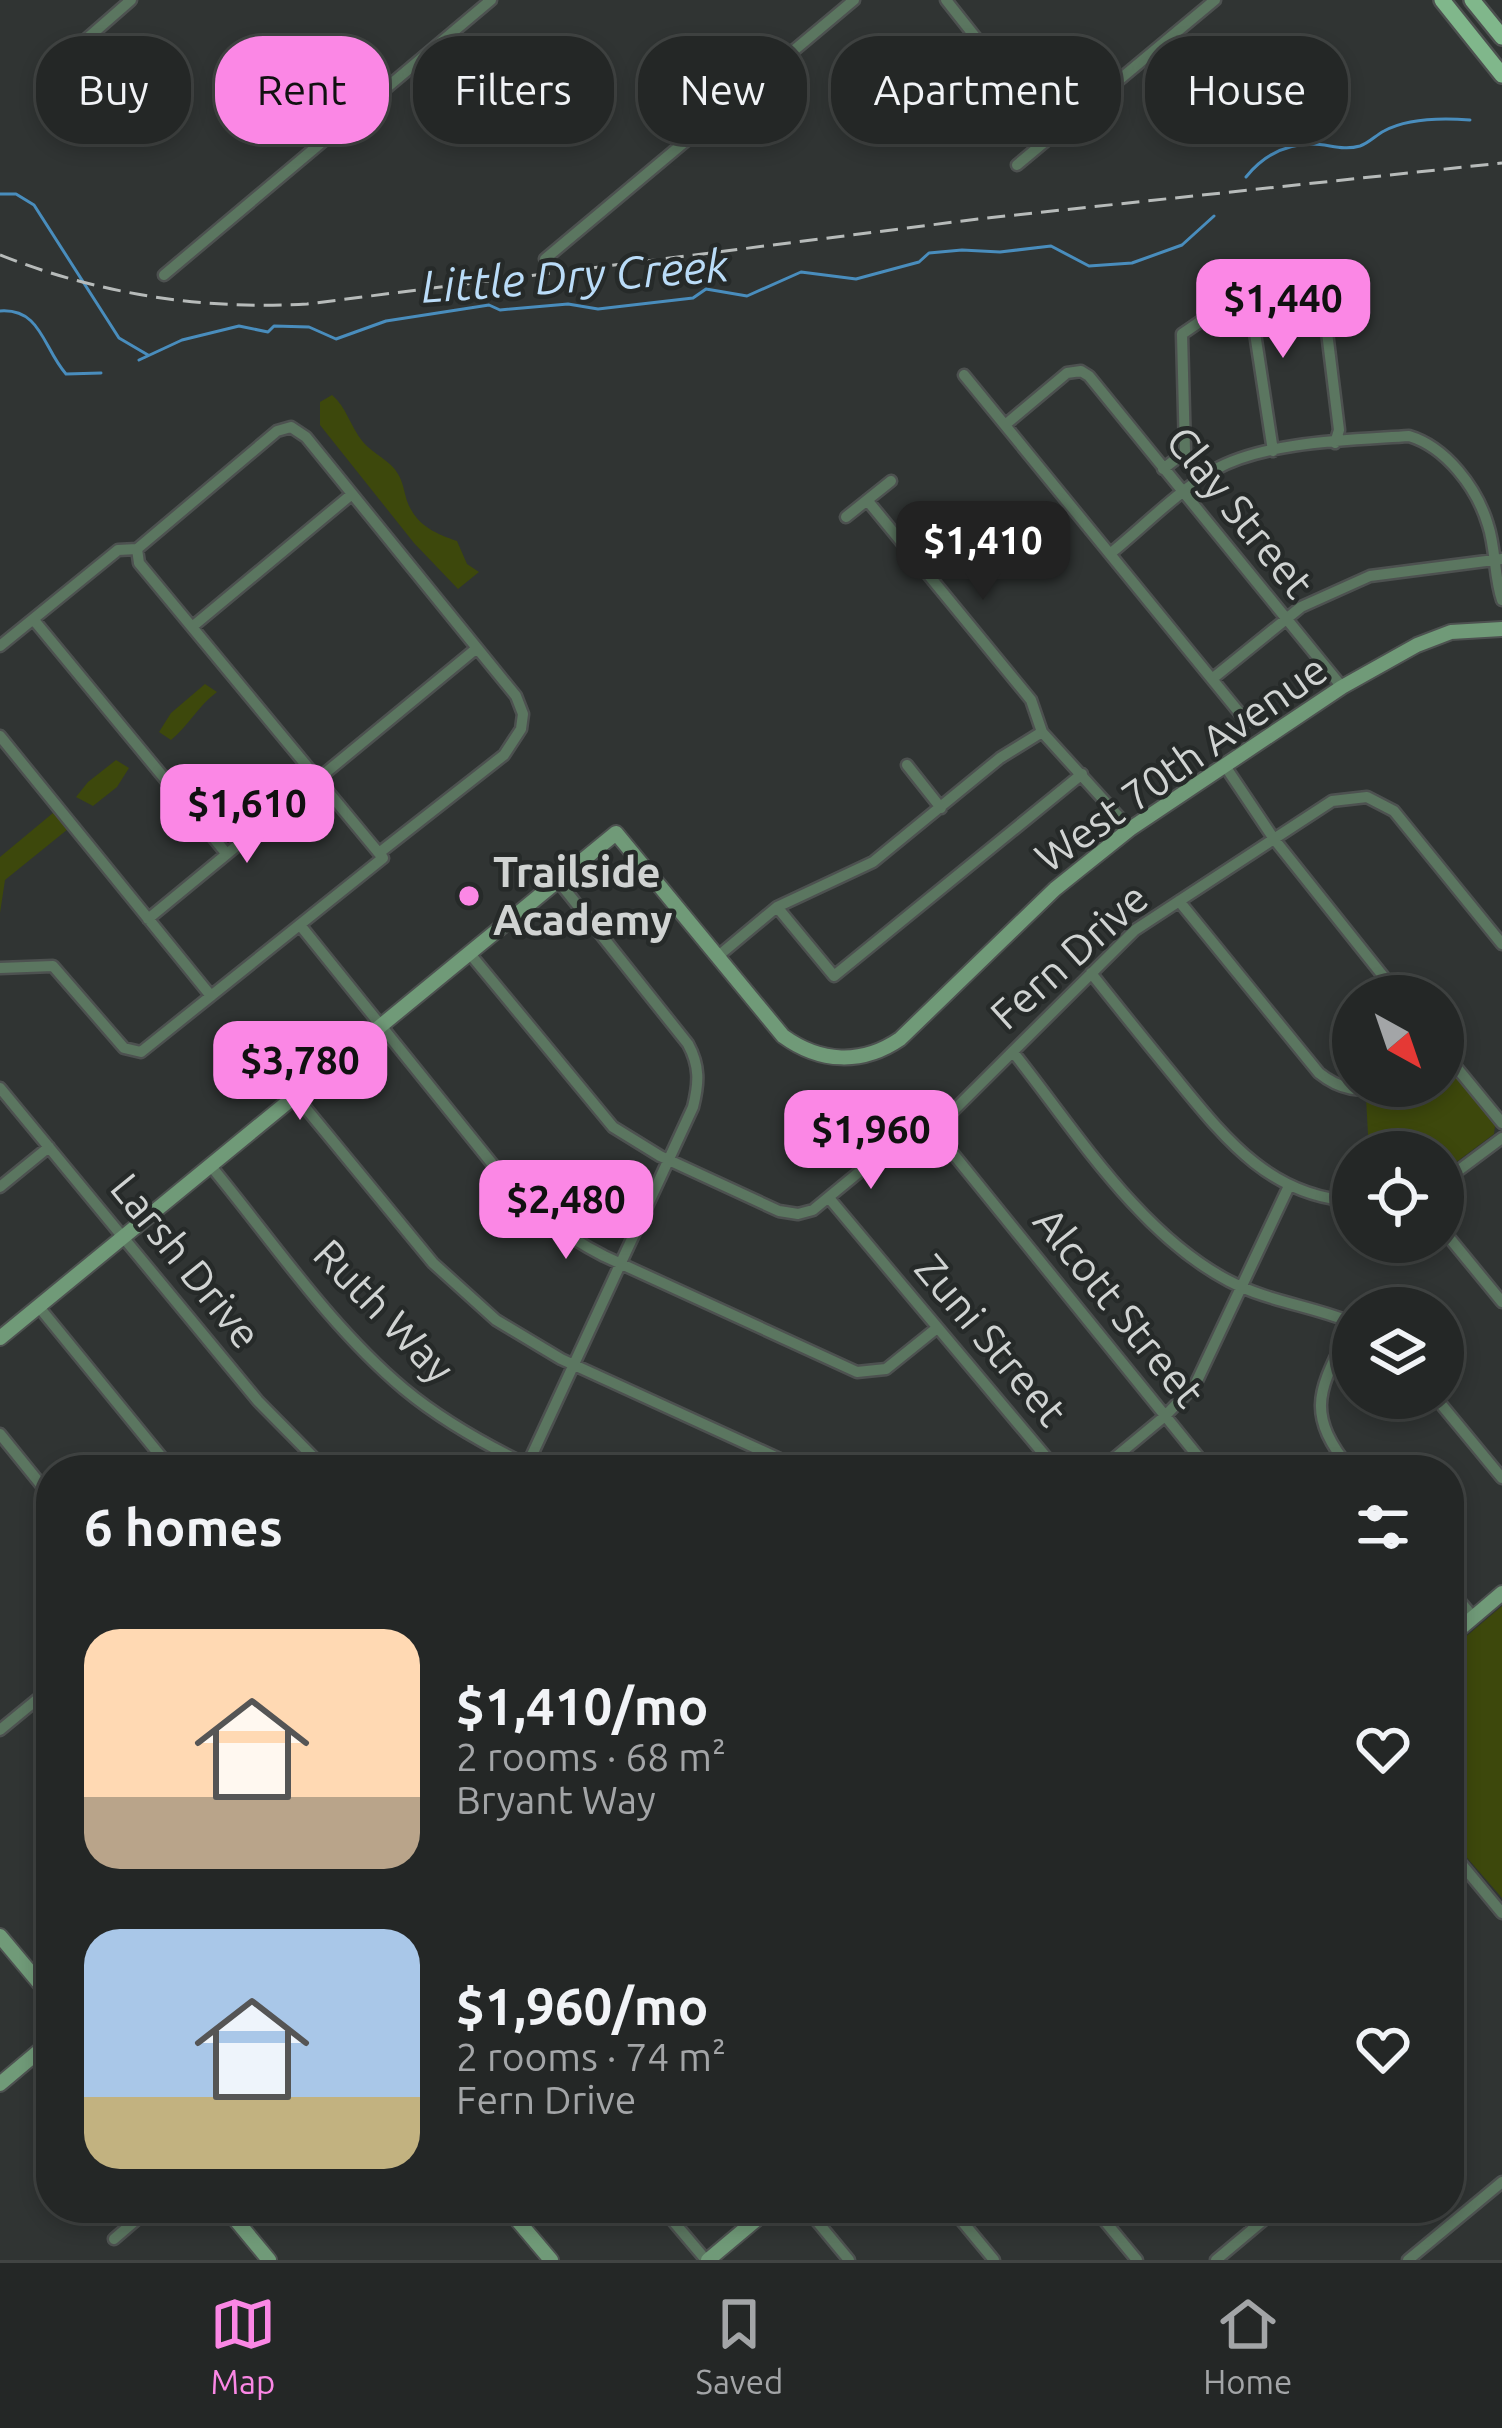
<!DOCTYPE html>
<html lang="en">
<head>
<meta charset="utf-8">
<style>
  :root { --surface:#242726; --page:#303332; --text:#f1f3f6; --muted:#a3a5a7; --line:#414443; --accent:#fb87e5 }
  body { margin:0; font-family:Ubuntu,sans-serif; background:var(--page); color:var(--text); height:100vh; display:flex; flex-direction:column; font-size:45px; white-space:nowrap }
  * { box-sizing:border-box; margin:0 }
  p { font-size:39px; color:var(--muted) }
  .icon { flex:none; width:66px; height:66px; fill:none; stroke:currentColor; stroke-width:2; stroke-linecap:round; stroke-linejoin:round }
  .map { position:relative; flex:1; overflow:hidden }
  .panel { position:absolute; left:36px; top:1455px; width:1428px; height:768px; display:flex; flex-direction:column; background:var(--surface); border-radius:48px; box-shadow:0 6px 18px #0003,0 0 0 3px var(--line) }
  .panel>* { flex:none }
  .hud { position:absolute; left:36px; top:36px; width:1431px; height:108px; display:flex; gap:24px }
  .needle { width:78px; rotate:140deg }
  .tools { position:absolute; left:1332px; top:975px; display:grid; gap:24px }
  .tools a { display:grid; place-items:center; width:132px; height:132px; border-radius:50%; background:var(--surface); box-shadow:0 6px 18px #0003,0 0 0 3px var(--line); font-size:60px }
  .price { position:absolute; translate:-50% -102px; padding:0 27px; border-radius:24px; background:var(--accent); color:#111; font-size:39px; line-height:78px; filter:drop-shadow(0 3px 6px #0008) }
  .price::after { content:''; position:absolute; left:50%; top:72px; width:36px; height:27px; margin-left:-18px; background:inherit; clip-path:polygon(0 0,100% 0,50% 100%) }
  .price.on { background:#222; color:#fff }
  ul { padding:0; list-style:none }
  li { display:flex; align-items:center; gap:36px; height:300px; padding:0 48px }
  li span { display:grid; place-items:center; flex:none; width:336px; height:240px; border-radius:36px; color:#555 }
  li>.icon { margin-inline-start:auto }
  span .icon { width:144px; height:144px; fill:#fffc; stroke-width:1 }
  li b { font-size:51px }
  h2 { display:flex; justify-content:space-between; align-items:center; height:144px; padding:0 48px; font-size:51px }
  .pill { padding:0 42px; border-radius:48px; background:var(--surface); box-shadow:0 6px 18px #0003,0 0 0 3px var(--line); font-size:42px; line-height:108px }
  .pill.on { background:var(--accent); color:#111 }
  .menu { display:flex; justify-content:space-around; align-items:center; height:168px; border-top:3px solid var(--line); background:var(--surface); font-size:33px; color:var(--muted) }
  .menu a { display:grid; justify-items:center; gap:6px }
  .menu .on { color:var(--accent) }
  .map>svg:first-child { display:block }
  .green { fill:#3d480c }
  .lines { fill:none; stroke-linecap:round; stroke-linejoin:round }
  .stream { stroke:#498dbd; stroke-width:3 }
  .street-casing { stroke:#4d5150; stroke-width:15 }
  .secondary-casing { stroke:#4d5150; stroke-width:18 }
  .primary-casing { stroke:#4d5150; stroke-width:20 }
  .street { stroke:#5b7660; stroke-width:10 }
  .secondary { stroke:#709a78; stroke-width:14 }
  .primary { stroke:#80b78b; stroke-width:15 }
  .rail { stroke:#b7bbba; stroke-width:3; stroke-dasharray:18 9; stroke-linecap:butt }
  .poi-dot { fill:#fb87e5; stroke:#262a29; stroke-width:4.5 }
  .labels { text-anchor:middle; stroke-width:9; stroke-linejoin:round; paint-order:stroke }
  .street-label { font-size:42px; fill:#d0d3d2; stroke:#262a29 }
  .poi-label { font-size:42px; font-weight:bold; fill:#d0d3d2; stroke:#262a29; text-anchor:start }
  .water-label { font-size:45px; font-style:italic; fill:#badcf8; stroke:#262a29 }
</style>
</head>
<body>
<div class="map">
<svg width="1502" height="2260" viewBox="0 0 1502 2260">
  <rect width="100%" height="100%" fill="#303433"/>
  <path class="green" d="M 332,395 C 347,408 350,426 363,442 C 373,454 390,460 398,474 C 403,482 404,491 407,501 C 416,525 434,533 457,541 L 467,564 L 479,572 L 458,589 L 414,543 L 320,425 L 320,402 Z
    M 205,684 L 217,692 C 198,706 189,725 171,740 L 159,732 L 171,713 Z
    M 116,760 L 129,768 L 117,787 L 93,806 L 76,797 L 88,782 Z
    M 59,808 L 73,825 L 5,880 L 0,913 L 0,857 Z
    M 1444,1062 L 1495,1126 L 1494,1134 L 1443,1172 L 1443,1152 L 1369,1152 L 1366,1098 L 1387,1096 L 1405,1086 L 1443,1086 Z
    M 1502,1606 L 1502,1898 L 1449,1837 L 1449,1651 Z"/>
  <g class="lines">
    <path class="stream" d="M 1246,177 C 1263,156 1284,144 1312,144 C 1329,144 1342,151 1360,146 C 1369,143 1376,135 1384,131 C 1408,118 1444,118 1470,120
      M 0,194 L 16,194 L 34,205 L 119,338 L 148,355
      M 0,311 C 41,308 43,348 66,374 L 101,373
      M 139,360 L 182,340 L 239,326 L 268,332 L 274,326 L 309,327 L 336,339 L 386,321 L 489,305 L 500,310 L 568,304 L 598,309 L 693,298 L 706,289 L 747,296 L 801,272 L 856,279 L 919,262 L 929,253 L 962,250 L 1000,252 L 1051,246 L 1089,266 L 1132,263 L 1182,245 L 1214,216"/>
    <defs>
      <path id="street" d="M 946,0 L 1053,135
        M 75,49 L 131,0
        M 1017,165 L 1215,0
        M 545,259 L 854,0
        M 164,275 L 491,0
        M 1241,293 L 1251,307 L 1273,451
        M 964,375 L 1247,722
        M 1005,425 L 1067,373 L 1081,371 L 1089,376 L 1342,687
        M 1163,469 L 1185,452 L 1182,334 L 1255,284 L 1320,275 L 1339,430 L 1335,443
        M 867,500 L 1031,700 L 1042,732
        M 846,517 L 891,481
        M 137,549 L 277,431 L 291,427 L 306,437 L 477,648 L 148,919
        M 1111,553 C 1144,526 1177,492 1214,470 C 1265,441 1352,440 1409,436 C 1446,447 1477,488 1488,525 C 1496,549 1494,577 1502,600
        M 33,619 L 226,853
        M 192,627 L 352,494
        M 0,646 L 118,550 L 137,549 L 139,563 L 383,858 L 141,1052 L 124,1048 L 53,966 L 0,968
        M 1212,679 L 1301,607 L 1370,576 L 1502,559
        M 1042,732 L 1130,829
        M 0,736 L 211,996
        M 907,765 L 941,808
        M 1225,766 L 1274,839 L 1399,996
        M 379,853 L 504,755 L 521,729 L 523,714 L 516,696 L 477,648
        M 1179,901 L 1319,1073 C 1340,1090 1360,1093 1387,1086
        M 777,907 L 834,976 L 1082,774
        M 300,925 L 498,1171 C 529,1208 561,1234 604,1256 L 857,1372 L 886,1369 L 937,1328
        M 471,955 L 613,1127 L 660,1156 L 779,1211 L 798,1214 L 813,1210 L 881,1154 L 934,1130 L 1135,930 L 1332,801 L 1367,797 L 1394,811 L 1502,944
        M 717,957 L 777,907 L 873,862 L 1000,758 L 1042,732
        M 1091,973 C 1118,1007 1146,1042 1174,1076 C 1223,1136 1269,1197 1353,1201
        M 1443,1051 L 1502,1123
        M 1013,1052 C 1075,1130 1139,1234 1229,1281 C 1269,1302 1313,1306 1353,1323
        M 0,1088 L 258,1401 L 326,1470
        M 295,1095 L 433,1263 L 496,1320 L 561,1359 L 804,1470
        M 934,1130 L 1209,1470
        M 210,1165 C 272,1240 329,1326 404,1389 C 445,1423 491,1448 538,1470
        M 1443,1182 L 1502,1138
        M 0,1187 L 49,1147
        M 829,1198 L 1057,1470
        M 1443,1230 L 1502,1302
        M 39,1307 L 172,1470
        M 1436,1398 L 1502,1478
        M 0,1434 L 51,1497
        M 525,1470 L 693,1107 C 699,1083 700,1066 688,1044 L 559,882
        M 1100,1470 L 1165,1416 L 1195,1385 L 1289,1186
        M 1351,1470 C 1301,1409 1322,1387 1352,1323
        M 1449,1588 L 1473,1617
        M 0,1730 L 51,1688
        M 1449,1849 L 1502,1913
        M 662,2208 L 706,2260
        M 806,2208 L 849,2260
        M 951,2208 L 994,2260
        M 1094,2208 L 1137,2260
        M 1239,2208 L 1255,2227
        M 114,2239 L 150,2208
        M 1216,2260 L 1278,2208
        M 1408,2260 L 1502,2182"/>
      <path id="secondary" d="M 0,1338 L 616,833 L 783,1036 C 820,1063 862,1065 900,1039 L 1055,889 L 1130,829 L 1342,687 L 1417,645 L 1451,632 L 1502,629
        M 1449,1638 L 1502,1593
        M 0,1936 L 51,1997
        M 0,2084 L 51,2041
        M 226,2208 L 269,2260
        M 507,2208 L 551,2260
        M 708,2260 L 770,2208"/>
      <path id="primary" d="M 1442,0 L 1502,75
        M 1472,0 L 1502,37"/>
    </defs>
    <use href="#street" class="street-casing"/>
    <use href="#secondary" class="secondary-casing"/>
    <use href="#primary" class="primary-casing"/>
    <use href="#street" class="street"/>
    <use href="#secondary" class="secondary"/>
    <use href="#primary" class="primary"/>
    <path class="rail" d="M 0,255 C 99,294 201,310 307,304 L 978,219 L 1502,163"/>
  </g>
  <circle class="poi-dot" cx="469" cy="896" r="12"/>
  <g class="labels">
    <g class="street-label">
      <text transform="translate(1240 512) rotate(51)" y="15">Clay Street</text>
      <text transform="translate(1181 763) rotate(-35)" y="15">West 70th Avenue</text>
      <text transform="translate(1069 956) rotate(-42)" y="15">Fern Drive</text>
      <text transform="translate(186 1261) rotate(51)" y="15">Larsh Drive</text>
      <text transform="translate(1119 1307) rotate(51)" y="15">Alcott Street</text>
      <text transform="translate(384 1311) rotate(46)" y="15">Ruth Way</text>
      <text transform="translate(991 1340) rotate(50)" y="15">Zuni Street</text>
    </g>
    <g class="poi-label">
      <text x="493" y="887">Trailside<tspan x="493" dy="48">Academy</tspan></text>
    </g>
    <g class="water-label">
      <text transform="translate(575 276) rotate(-4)" y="16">Little Dry Creek</text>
    </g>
  </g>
</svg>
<div class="tools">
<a><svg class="needle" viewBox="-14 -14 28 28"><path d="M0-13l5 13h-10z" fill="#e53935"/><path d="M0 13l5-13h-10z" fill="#a3a5a7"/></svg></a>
<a><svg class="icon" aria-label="locate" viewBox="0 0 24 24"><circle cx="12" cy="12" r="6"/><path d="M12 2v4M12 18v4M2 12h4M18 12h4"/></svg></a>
<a><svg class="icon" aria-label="layers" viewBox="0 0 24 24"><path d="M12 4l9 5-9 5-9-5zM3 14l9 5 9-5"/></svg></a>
</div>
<b class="price" style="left:1283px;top:361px">$1,440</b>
<b class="price on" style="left:983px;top:603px">$1,410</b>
<b class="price" style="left:247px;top:866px">$1,610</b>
<b class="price" style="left:300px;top:1123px">$3,780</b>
<b class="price" style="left:871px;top:1192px">$1,960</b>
<b class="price" style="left:566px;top:1262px">$2,480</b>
<div class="hud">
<a class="pill">Buy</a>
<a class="pill on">Rent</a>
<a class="pill">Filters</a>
<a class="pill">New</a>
<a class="pill">Apartment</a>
<a class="pill">House</a>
</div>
<section class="panel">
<h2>6 homes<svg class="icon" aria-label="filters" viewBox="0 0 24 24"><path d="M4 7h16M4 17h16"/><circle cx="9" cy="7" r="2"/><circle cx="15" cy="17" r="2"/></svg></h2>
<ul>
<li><span style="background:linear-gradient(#ffd9b3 70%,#b9a48a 0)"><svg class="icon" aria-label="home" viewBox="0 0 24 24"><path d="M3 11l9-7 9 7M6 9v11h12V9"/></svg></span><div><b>$1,410/mo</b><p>2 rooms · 68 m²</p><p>Bryant Way</p></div><svg class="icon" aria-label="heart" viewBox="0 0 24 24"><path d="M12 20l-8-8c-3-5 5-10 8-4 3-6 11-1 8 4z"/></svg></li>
<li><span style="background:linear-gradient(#a9c7e8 70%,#c2b280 0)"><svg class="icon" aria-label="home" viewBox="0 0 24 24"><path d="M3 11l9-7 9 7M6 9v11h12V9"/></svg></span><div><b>$1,960/mo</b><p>2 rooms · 74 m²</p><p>Fern Drive</p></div><svg class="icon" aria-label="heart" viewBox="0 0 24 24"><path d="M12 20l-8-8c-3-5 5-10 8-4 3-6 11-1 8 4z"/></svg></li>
</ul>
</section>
</div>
<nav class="menu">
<a class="on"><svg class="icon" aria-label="map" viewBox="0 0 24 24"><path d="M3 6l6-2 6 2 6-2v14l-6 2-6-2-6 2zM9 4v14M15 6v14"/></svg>Map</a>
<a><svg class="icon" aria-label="saved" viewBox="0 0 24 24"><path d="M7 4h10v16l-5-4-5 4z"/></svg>Saved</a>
<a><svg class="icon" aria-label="home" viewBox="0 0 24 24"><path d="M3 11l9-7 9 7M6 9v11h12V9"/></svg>Home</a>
</nav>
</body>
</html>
